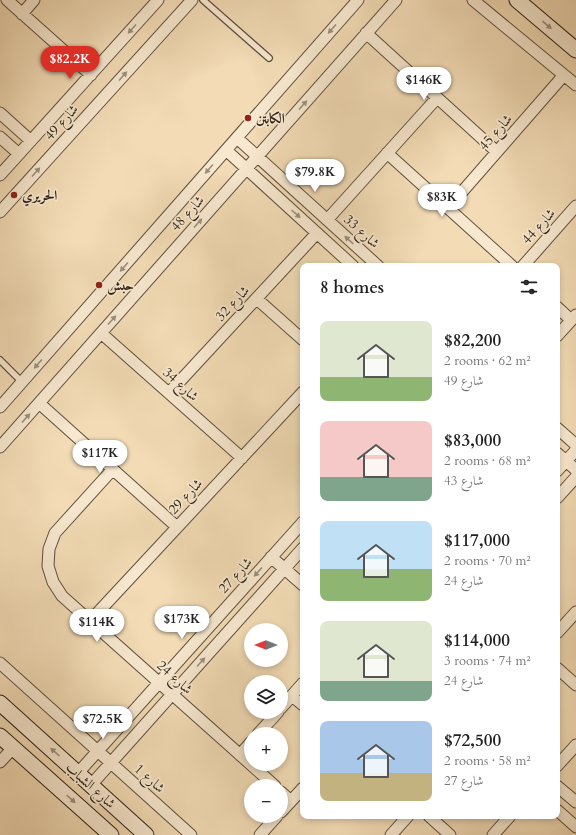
<!DOCTYPE html>
<html lang="en">
<head>
<meta charset="utf-8">
<style>
  :root { --surface:#fff; --page:#f2f2f2; --text:#222; --muted:#767676; --accent:#d93025 }
  body { margin:0; font-family:Cardo,Amiri,serif; background:var(--page); color:var(--text); height:100vh; display:flex; flex-direction:column; font-size:15px; white-space:nowrap }
  * { box-sizing:border-box; margin:0 }
  p { font-size:13px; color:var(--muted) }
  .icon { flex:none; width:22px; height:22px; fill:none; stroke:currentColor; stroke-width:2; stroke-linecap:round; stroke-linejoin:round }
  .map { position:relative; flex:1; overflow:hidden }
  .drawer { position:absolute; left:300px; top:263px; width:260px; height:556px; display:flex; flex-direction:column; background:var(--surface); border-radius:8px; box-shadow:0 2px 6px #0003 }
  .drawer>* { flex:none }
  .needle { width:26px; rotate:270deg }
  .buttons { position:absolute; left:244px; top:623px; display:grid; gap:8px }
  .buttons a { display:grid; place-items:center; width:44px; height:44px; border-radius:50%; background:var(--surface); box-shadow:0 2px 6px #0003; font-size:20px }
  .price { position:absolute; translate:-50% -34px; padding:0 9px; border-radius:14px; background:#fff; color:#222; font-size:13px; line-height:26px; filter:drop-shadow(0 1px 2px #0008) }
  .price::after { content:''; position:absolute; left:50%; top:24px; width:12px; height:9px; margin-left:-6px; background:inherit; clip-path:polygon(0 0,100% 0,50% 100%) }
  .price.on { background:var(--accent); color:#fff }
  ul { padding:0; list-style:none }
  li { display:flex; align-items:center; gap:12px; height:100px; padding:0 20px }
  li span { display:grid; place-items:center; flex:none; width:112px; height:80px; border-radius:8px; color:#555 }
  li>.icon { margin-inline-start:auto }
  span .icon { width:48px; height:48px; fill:#fffc; stroke-width:1 }
  li b { font-size:17px }
  h2 { display:flex; justify-content:space-between; align-items:center; height:48px; padding:0 20px; font-size:17px }
  .map>svg:first-child { display:block }
  .lines { fill:none; stroke-linecap:round; stroke-linejoin:round }
  .lane-casing { stroke:#5d4f3e; stroke-width:8 }
  .street-casing { stroke:#5d4f3e; stroke-width:13 }
  .secondary-casing { stroke:#2b2016; stroke-width:17 }
  .lane { stroke:#f7e8cf; stroke-width:5.5 }
  .street { stroke:#f7e8cf; stroke-width:11 }
  .secondary { stroke:#f7e8cf; stroke-width:15 }
  .oneway { fill:#9b8e7c }
  .poi-dot { fill:#8f2418; stroke:#f7e8cf; stroke-width:1.5 }
  .labels { text-anchor:middle; stroke-width:3.5; stroke-linejoin:round; paint-order:stroke }
  .poi-label { font-size:14px; font-weight:bold; fill:#2b2016; stroke:#f7e8cf; text-anchor:start }
  .street-label { font-size:14px; fill:#2b2016; stroke:#f7e8cf }
</style>
</head>
<body>
<div class="map">
<svg width="576" height="835" viewBox="0 0 576 835">
  <rect width="100%" height="100%" fill="#f2dbb5"/>
  <filter id="stains"><feTurbulence type="fractalNoise" baseFrequency=".005" numOctaves="4"/><feColorMatrix values="0 0 0 0 .2 0 0 0 0 .09 0 0 0 0 .02 0 0 0 .5 -.17"/></filter>
  <radialGradient id="worn" r=".72"><stop offset=".6" stop-color="#630" stop-opacity="0"/><stop offset="1" stop-color="#630" stop-opacity=".3"/></radialGradient>
  <g class="lines">
    <defs>
      <path id="lane" d="M 203,0 L 269,58
        M 0,360 L 22,382"/>
      <path id="street" d="M 7,0 L 91,75
        M 473,0 L 576,85
        M 22,14 L 34,0
        M 366,33 L 497,152
        M 0,113 L 31,141
        M 0,137 L 19,154
        M 237,138 L 378,266
        M 226,150 L 353,266
        M 387,153 L 512,266
        M 0,175 L 158,0
        M 448,208 L 564,75
        M 0,212 L 192,0
        M 327,220 L 437,98
        M 523,266 L 576,206
        M 257,299 L 303,340
        M 557,307 L 571,320
        M 101,333 L 242,458
        M 557,336 L 576,315
        M 169,393 L 317,233
        M 39,403 L 177,527
        M 0,407 L 358,0
        M 557,428 L 576,445
        M 0,447 L 396,0
        M 557,453 L 576,470
        M 113,469 L 55,533 L 49,549 L 48,566 L 53,582 L 62,596 L 275,786
        M 557,471 L 576,450
        M 557,498 L 576,477
        M 271,557 L 303,585
        M 90,621 L 303,392
        M 557,633 L 576,612
        M 0,663 L 191,835
        M 557,668 L 576,685
        M 292,696 L 303,705
        M 281,708 L 303,683
        M 258,734 L 278,712
        M 240,755 L 251,742
        M 0,762 L 13,748
        M 557,766 L 576,745
        M 78,773 L 303,522
        M 91,785 L 303,548
        M 557,786 L 576,802
        M 281,792 L 291,801
        M 557,810 L 576,827
        M 281,812 L 303,788
        M 429,816 L 450,835
        M 260,835 L 277,816
        M 391,835 L 408,816
        M 493,835 L 510,816"/>
      <path id="secondary" d="M 517,0 L 576,50
        M 0,703 L 146,835
        M 0,736 L 111,835"/>
    </defs>
    <use href="#lane" class="lane-casing"/>
    <use href="#street" class="street-casing"/>
    <use href="#secondary" class="secondary-casing"/>
    <use href="#lane" class="lane"/>
    <use href="#street" class="street"/>
    <use href="#secondary" class="secondary"/>
  </g>
  <defs><path id="oneway-solid" d="M-6-.8H1V-3.2L6.5 0L1 3.2V.8H-6Z"/></defs>
  <g class="oneway">
    <use href="#oneway-solid" transform="translate(547 25) rotate(41)"/>
    <use href="#oneway-solid" transform="translate(132 29) rotate(132)"/>
    <use href="#oneway-solid" transform="translate(332 29) rotate(131)"/>
    <use href="#oneway-solid" transform="translate(123 76) rotate(-48)"/>
    <use href="#oneway-solid" transform="translate(303 105) rotate(-48)"/>
    <use href="#oneway-solid" transform="translate(209 169) rotate(131)"/>
    <use href="#oneway-solid" transform="translate(36 172) rotate(-48)"/>
    <use href="#oneway-solid" transform="translate(296 214) rotate(42)"/>
    <use href="#oneway-solid" transform="translate(198 223) rotate(-48)"/>
    <use href="#oneway-solid" transform="translate(349 240) rotate(-138)"/>
    <use href="#oneway-solid" transform="translate(124 267) rotate(131)"/>
    <use href="#oneway-solid" transform="translate(112 320) rotate(-48)"/>
    <use href="#oneway-solid" transform="translate(38 364) rotate(131)"/>
    <use href="#oneway-solid" transform="translate(26 418) rotate(-48)"/>
    <use href="#oneway-solid" transform="translate(258 572) rotate(132)"/>
    <use href="#oneway-solid" transform="translate(201 662) rotate(-48)"/>
    <use href="#oneway-solid" transform="translate(55 752) rotate(-138)"/>
    <use href="#oneway-solid" transform="translate(71 799) rotate(42)"/>
  </g>
  <g class="poi-dot">
    <circle cx="248" cy="118" r="4"/>
    <circle cx="14" cy="195" r="4"/>
    <circle cx="99" cy="285" r="4"/>
  </g>
  <g class="labels">
    <g class="poi-label">
      <text x="256" y="123">الكابتن</text>
      <text x="22" y="200">الحريري</text>
      <text x="107" y="290">حبش</text>
    </g>
    <g class="street-label">
      <text transform="translate(61 122) rotate(-48)" y="5">شارع 49</text>
      <text transform="translate(495 132) rotate(-49)" y="5">شارع 45</text>
      <text transform="translate(187 213) rotate(-48)" y="5">شارع 48</text>
      <text transform="translate(538 226) rotate(-48)" y="5">شارع 44</text>
      <text transform="translate(362 231) rotate(42)" y="5">شارع 33</text>
      <text transform="translate(232 303) rotate(-47)" y="5">شارع 32</text>
      <text transform="translate(181 384) rotate(42)" y="5">شارع 34</text>
      <text transform="translate(185 496) rotate(-47)" y="5">شارع 29</text>
      <text transform="translate(235 575) rotate(-48)" y="5">شارع 27</text>
      <text transform="translate(175 677) rotate(42)" y="5">شارع 24</text>
      <text transform="translate(150 778) rotate(42)" y="5">شارع 1</text>
      <text transform="translate(91 785) rotate(42)" y="5">شارع الشباب</text>
    </g>
  </g>
  <rect width="100%" height="100%" filter="url(#stains)"/>
  <rect width="100%" height="100%" fill="url(#worn)"/>
</svg>
<div class="buttons">
<a><svg class="needle" viewBox="-14 -14 28 28"><path d="M0-13l5 13h-10z" fill="#e53935"/><path d="M0 13l5-13h-10z" fill="#767676"/></svg></a>
<a><svg class="icon" aria-label="layers" viewBox="0 0 24 24"><path d="M12 4l9 5-9 5-9-5zM3 14l9 5 9-5"/></svg></a>
<a>+</a>
<a>−</a>
</div>
<b class="price on" style="left:70px;top:80px">$82.2K</b>
<b class="price" style="left:424px;top:101px">$146K</b>
<b class="price" style="left:315px;top:193px">$79.8K</b>
<b class="price" style="left:442px;top:218px">$83K</b>
<b class="price" style="left:100px;top:474px">$117K</b>
<b class="price" style="left:182px;top:640px">$173K</b>
<b class="price" style="left:97px;top:643px">$114K</b>
<b class="price" style="left:103px;top:740px">$72.5K</b>
<section class="drawer">
<h2>8 homes<svg class="icon" aria-label="filters" viewBox="0 0 24 24"><path d="M4 7h16M4 17h16"/><circle cx="9" cy="7" r="2"/><circle cx="15" cy="17" r="2"/></svg></h2>
<ul>
<li><span style="background:linear-gradient(#dfe7d0 70%,#8fb573 0)"><svg class="icon" aria-label="home" viewBox="0 0 24 24"><path d="M3 11l9-7 9 7M6 9v11h12V9"/></svg></span><div><b>$82,200</b><p>2 rooms · 62 m²</p><p>شارع 49</p></div></li>
<li><span style="background:linear-gradient(#f6c9c9 70%,#7fa58c 0)"><svg class="icon" aria-label="home" viewBox="0 0 24 24"><path d="M3 11l9-7 9 7M6 9v11h12V9"/></svg></span><div><b>$83,000</b><p>2 rooms · 68 m²</p><p>شارع 43</p></div></li>
<li><span style="background:linear-gradient(#bfe0f5 60%,#8fb573 0)"><svg class="icon" aria-label="home" viewBox="0 0 24 24"><path d="M3 11l9-7 9 7M6 9v11h12V9"/></svg></span><div><b>$117,000</b><p>2 rooms · 70 m²</p><p>شارع 24</p></div></li>
<li><span style="background:linear-gradient(#dfe7d0 75%,#7fa58c 0)"><svg class="icon" aria-label="home" viewBox="0 0 24 24"><path d="M3 11l9-7 9 7M6 9v11h12V9"/></svg></span><div><b>$114,000</b><p>3 rooms · 74 m²</p><p>شارع 24</p></div></li>
<li><span style="background:linear-gradient(#a9c7e8 65%,#c2b280 0)"><svg class="icon" aria-label="home" viewBox="0 0 24 24"><path d="M3 11l9-7 9 7M6 9v11h12V9"/></svg></span><div><b>$72,500</b><p>2 rooms · 58 m²</p><p>شارع 27</p></div></li>
</ul>
</section>
</div>
</body>
</html>
